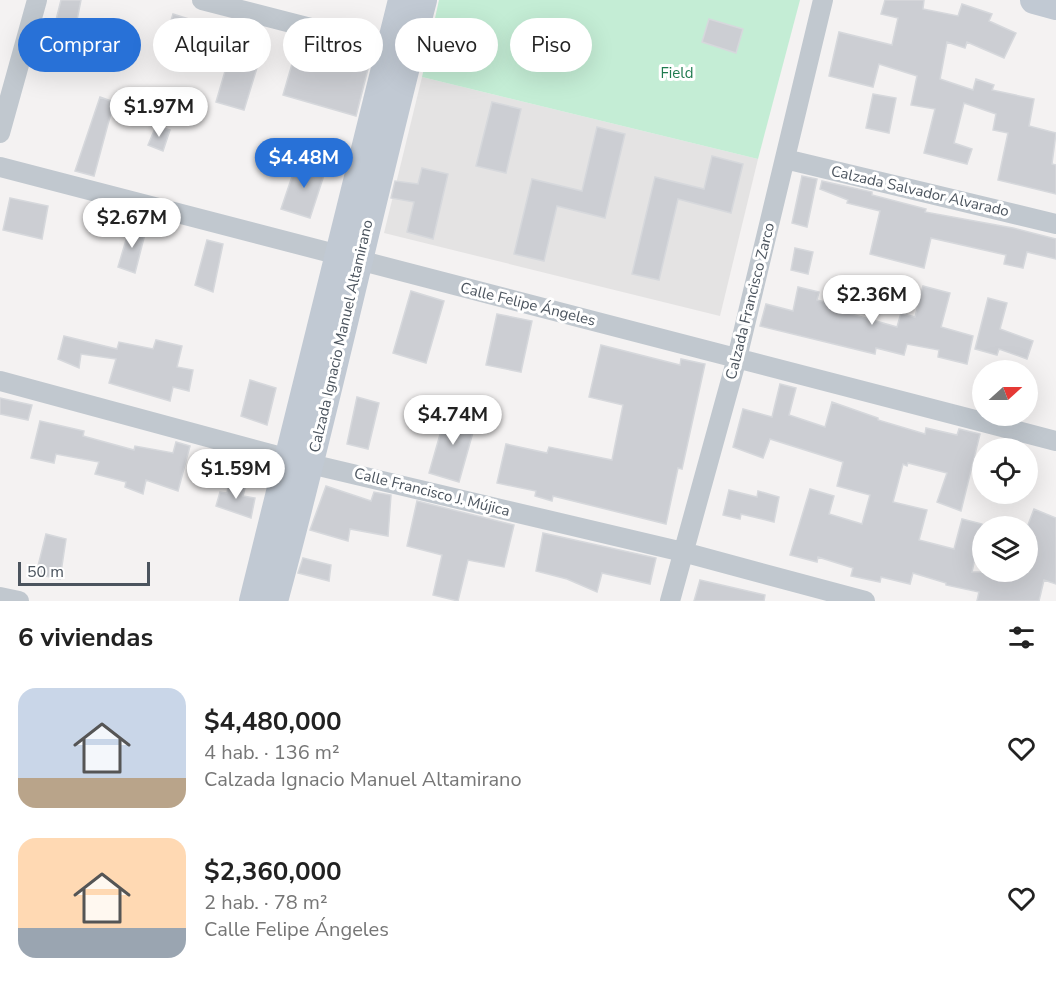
<!DOCTYPE html>
<html lang="es">
<head>
<meta charset="utf-8">
<style>
  :root { --surface:#fff; --page:#f2f2f2; --text:#222; --muted:#767676; --accent:#2871d7 }
  body { margin:0; font-family:"Nunito Sans",sans-serif; background:var(--page); color:var(--text); height:100vh; display:flex; flex-direction:column; font-size:22px; white-space:nowrap }
  * { box-sizing:border-box; margin:0 }
  p { font-size:20px; color:var(--muted) }
  .icon { flex:none; width:33px; height:33px; fill:none; stroke:currentColor; stroke-width:2; stroke-linecap:round; stroke-linejoin:round }
  .map { position:relative; height:601px; overflow:hidden }
  .sheet { display:flex; flex-direction:column; background:var(--surface); flex:1 }
  .sheet>* { flex:none }
  .top-card { position:absolute; left:18px; top:18px; width:600px; height:54px; display:flex; gap:12px }
  .needle { width:39px; rotate:69deg }
  .tools { position:absolute; left:972px; top:360px; display:grid; gap:12px }
  .tools a { display:grid; place-items:center; width:66px; height:66px; border-radius:50%; background:var(--surface); box-shadow:0 6px 24px #0002; font-size:30px }
  .scale { position:absolute; left:18px; bottom:15px; width:132px; box-sizing:border-box; padding-left:6px; border:3px solid #4b545e; border-top:0; font-size:16px; line-height:21px; white-space:nowrap; color:#4b545e; -webkit-text-stroke:4px #fff; paint-order:stroke }
  .price { position:absolute; translate:-50% -51px; padding:0 14px; border-radius:21px; background:#fff; color:#222; font-size:20px; line-height:39px; filter:drop-shadow(0 2px 3px #0008) }
  .price::after { content:''; position:absolute; left:50%; top:36px; width:18px; height:14px; margin-left:-9px; background:inherit; clip-path:polygon(0 0,100% 0,50% 100%) }
  .price.selected { background:var(--accent); color:#fff }
  ul { padding:0; list-style:none }
  li { display:flex; align-items:center; gap:18px; height:150px; padding:0 18px }
  li span { display:grid; place-items:center; flex:none; width:168px; height:120px; border-radius:18px; color:#555 }
  li>.icon { margin-inline-start:auto }
  span .icon { width:72px; height:72px; fill:#fffc; stroke-width:1 }
  li b { font-size:26px }
  h2 { display:flex; justify-content:space-between; align-items:center; height:72px; padding:0 18px; font-size:26px }
  .pill { padding:0 21px; border-radius:27px; background:var(--surface); box-shadow:0 6px 24px #0002; font-size:21px; line-height:54px }
  .pill.selected { background:var(--accent); color:#fff }
  .map>svg:first-child { display:block }
  .education { fill:#e4e3e3 }
  .green { fill:#c4edd5 }
  .building { fill:#ccced3; stroke:#d6d8dc; stroke-width:1.5 }
  .lines { fill:none; stroke-linecap:round; stroke-linejoin:round }
  .street { stroke:#c1c8cf; stroke-width:20 }
  .secondary { stroke:#c1c9d3; stroke-width:28 }
  .labels { text-anchor:middle; stroke-width:6; stroke-linejoin:round; paint-order:stroke }
  .park-label { font-size:15px; fill:#1f7b4f; stroke:#fff }
  .street-label { font-size:15px; fill:#4b545e; stroke:#fff }
</style>
</head>
<body>
<div class="map">
<svg width="1056" height="601" viewBox="0 0 1056 601">
  <rect width="100%" height="100%" fill="#f4f2f2"/>
  <path class="education" d="M 422,77 L 758,159 L 720,316 L 384,233 Z"/>
  <path class="green" d="M 439,0 L 800,0 L 758,159 L 422,77 Z"/>
  <path class="building" d="M 61,0 L 81,0 L 76,25 L 56,20 Z
    M 885,0 L 924,0 L 923,9 L 958,16 L 962,4 L 992,14 L 989,21 L 1016,33 L 1004,58 L 967,42 L 965,48 L 947,42 L 940,79 L 973,90 L 976,79 L 994,85 L 992,90 L 1034,99 L 1029,126 L 1056,133 L 1052,164 L 1056,165 L 1056,194 L 998,180 L 1008,133 L 993,130 L 996,114 L 964,103 L 954,143 L 972,149 L 967,164 L 924,153 L 935,109 L 911,105 L 917,76 L 879,64 L 873,87 L 829,76 L 839,32 L 892,45 L 898,18 L 881,14 Z
    M 173,14 L 208,25 L 196,64 L 161,53 Z
    M 709,19 L 743,29 L 736,53 L 702,42 Z
    M 235,37 L 264,45 L 244,110 L 216,102 Z
    M 299,40 L 370,61 L 356,116 L 283,95 Z
    M 873,94 L 896,98 L 889,133 L 866,128 Z
    M 100,97 L 114,102 L 94,176 L 75,171 Z
    M 492,102 L 521,109 L 506,173 L 476,166 Z
    M 156,126 L 170,130 L 163,151 L 148,145 Z
    M 597,127 L 625,134 L 605,218 L 557,206 L 544,261 L 514,254 L 532,179 L 582,191 Z
    M 712,156 L 743,164 L 731,213 L 678,199 L 659,280 L 632,274 L 655,177 L 704,189 Z
    M 298,159 L 326,169 L 310,218 L 281,209 Z
    M 422,168 L 448,174 L 433,239 L 407,232 L 414,202 L 391,198 L 395,181 L 418,184 Z
    M 802,176 L 817,179 L 807,227 L 792,223 Z
    M 822,181 L 872,192 L 872,195 L 926,209 L 925,212 L 1013,228 L 1056,239 L 1056,259 L 1027,252 L 1023,268 L 1004,264 L 1006,255 L 931,238 L 924,268 L 870,254 L 880,211 L 847,203 L 848,200 L 820,189 Z
    M 10,198 L 48,206 L 42,239 L 3,230 Z
    M 131,223 L 146,230 L 135,273 L 118,267 Z
    M 207,240 L 223,244 L 213,292 L 195,285 Z
    M 795,248 L 813,252 L 808,274 L 791,270 Z
    M 923,286 L 950,293 L 941,327 L 973,336 L 967,364 L 938,357 L 939,350 L 907,344 L 904,355 L 876,348 L 875,354 L 760,326 L 766,304 L 793,311 L 798,287 L 819,292 L 817,300 L 849,308 L 848,313 L 897,327 L 901,313 L 915,317 Z
    M 411,291 L 444,301 L 426,363 L 393,353 Z
    M 988,298 L 1007,303 L 1000,329 L 1033,341 L 1027,359 L 999,349 L 997,355 L 975,349 Z
    M 497,314 L 532,321 L 521,372 L 486,365 Z
    M 64,336 L 117,349 L 119,342 L 153,349 L 156,340 L 182,346 L 177,367 L 193,370 L 189,391 L 173,387 L 170,401 L 109,383 L 116,359 L 81,354 L 79,368 L 58,359 Z
    M 601,345 L 680,365 L 681,359 L 705,364 L 682,469 L 678,468 L 666,524 L 553,496 L 552,501 L 535,496 L 536,491 L 497,483 L 506,444 L 547,453 L 549,447 L 612,460 L 623,405 L 589,397 Z
    M 250,380 L 276,388 L 267,425 L 241,416 Z
    M 780,384 L 796,388 L 789,415 L 825,427 L 832,402 L 878,418 L 878,420 L 925,434 L 926,428 L 957,435 L 959,429 L 980,434 L 961,511 L 937,502 L 947,473 L 908,463 L 907,466 L 903,464 L 893,502 L 927,510 L 919,540 L 954,549 L 962,519 L 982,524 L 982,541 L 979,540 L 972,572 L 1028,572 L 1028,525 L 1034,509 L 1056,518 L 1056,584 L 1044,580 L 1039,601 L 977,601 L 979,592 L 946,585 L 946,583 L 913,573 L 910,584 L 881,577 L 880,582 L 851,576 L 853,568 L 818,557 L 817,562 L 790,555 L 810,489 L 834,496 L 829,514 L 862,524 L 870,495 L 837,486 L 843,462 L 770,439 L 763,458 L 733,447 L 743,409 L 772,417 Z
    M 357,397 L 379,403 L 368,449 L 347,444 Z
    M 0,398 L 32,405 L 28,420 L 0,414 Z
    M 447,410 L 477,418 L 459,482 L 429,473 Z
    M 40,421 L 84,431 L 83,436 L 134,450 L 135,446 L 173,453 L 176,442 L 190,446 L 178,491 L 146,480 L 143,494 L 125,487 L 126,482 L 95,474 L 99,462 L 56,454 L 54,463 L 31,458 Z
    M 229,480 L 246,484 L 243,496 L 255,498 L 251,518 L 216,506 L 220,492 L 227,493 Z
    M 326,486 L 371,501 L 374,492 L 391,495 L 388,536 L 350,529 L 348,541 L 310,530 Z
    M 729,490 L 757,497 L 758,491 L 779,497 L 774,522 L 741,514 L 740,519 L 723,515 Z
    M 417,501 L 514,525 L 504,567 L 468,560 L 458,601 L 433,595 L 442,555 L 407,546 Z
    M 543,533 L 656,558 L 650,584 L 602,573 L 597,592 L 567,579 L 536,571 Z
    M 46,534 L 66,539 L 60,579 L 36,574 Z
    M 303,558 L 331,565 L 329,581 L 298,573 Z
    M 700,580 L 765,595 L 764,601 L 694,601 Z"/>
  <g class="lines">
    <path class="street" d="M 202,0 L 400,51
      M 0,133 L 37,0
      M 785,159 L 1056,224
      M 0,167 L 1056,441
      M 0,381 L 289,459 L 683,552 L 865,601
      M 0,597 L 19,601
      M 670,601 L 737,358 L 823,0"/>
    <path class="secondary" d="M 1034,0 L 1056,6
      M 253,601 L 402,0
      M 274,601 C 328,402 371,200 423,0"/>
  </g>
  <g class="labels">
    <g class="park-label">
      <text x="677" y="78">Field</text>
    </g>
    <g class="street-label">
      <text transform="translate(920 191) rotate(13)" y="5">Calzada Salvador Alvarado</text>
      <text transform="translate(750 301) rotate(-76)" y="5">Calzada Francisco Zarco</text>
      <text transform="translate(528 304) rotate(14)" y="5">Calle Felipe Ángeles</text>
      <text transform="translate(341 336) rotate(-77)" y="5">Calzada Ignacio Manuel Altamirano</text>
      <text transform="translate(432 492) rotate(14)" y="5">Calle Francisco J. Mújica</text>
    </g>
  </g>
</svg>
<div class="tools">
<a><svg class="needle" viewBox="-14 -14 28 28"><path d="M0-13l5 13h-10z" fill="#e53935"/><path d="M0 13l5-13h-10z" fill="#767676"/></svg></a>
<a><svg class="icon" aria-label="locate" viewBox="0 0 24 24"><circle cx="12" cy="12" r="6"/><path d="M12 2v4M12 18v4M2 12h4M18 12h4"/></svg></a>
<a><svg class="icon" aria-label="layers" viewBox="0 0 24 24"><path d="M12 4l9 5-9 5-9-5zM3 14l9 5 9-5"/></svg></a>
</div>
<div class="scale">50 m</div>
<b class="price" style="left:159px;top:138px">$1.97M</b>
<b class="price selected" style="left:304px;top:189px">$4.48M</b>
<b class="price" style="left:132px;top:249px">$2.67M</b>
<b class="price" style="left:872px;top:326px">$2.36M</b>
<b class="price" style="left:453px;top:446px">$4.74M</b>
<b class="price" style="left:236px;top:500px">$1.59M</b>
<div class="top-card">
<a class="pill selected">Comprar</a>
<a class="pill">Alquilar</a>
<a class="pill">Filtros</a>
<a class="pill">Nuevo</a>
<a class="pill">Piso</a>
</div>
</div>
<section class="sheet">
<h2>6 viviendas<svg class="icon" aria-label="filters" viewBox="0 0 24 24"><path d="M4 7h16M4 17h16"/><circle cx="9" cy="7" r="2"/><circle cx="15" cy="17" r="2"/></svg></h2>
<ul>
<li><span style="background:linear-gradient(#c9d6e8 75%,#b9a48a 0)"><svg class="icon" aria-label="home" viewBox="0 0 24 24"><path d="M3 11l9-7 9 7M6 9v11h12V9"/></svg></span><div><b>$4,480,000</b><p>4 hab. · 136 m²</p><p>Calzada Ignacio Manuel Altamirano</p></div><svg class="icon" aria-label="heart" viewBox="0 0 24 24"><path d="M12 20l-8-8c-3-5 5-10 8-4 3-6 11-1 8 4z"/></svg></li>
<li><span style="background:linear-gradient(#ffd9b3 75%,#9aa5b1 0)"><svg class="icon" aria-label="home" viewBox="0 0 24 24"><path d="M3 11l9-7 9 7M6 9v11h12V9"/></svg></span><div><b>$2,360,000</b><p>2 hab. · 78 m²</p><p>Calle Felipe Ángeles</p></div><svg class="icon" aria-label="heart" viewBox="0 0 24 24"><path d="M12 20l-8-8c-3-5 5-10 8-4 3-6 11-1 8 4z"/></svg></li>
</ul>
</section>
</body>
</html>
